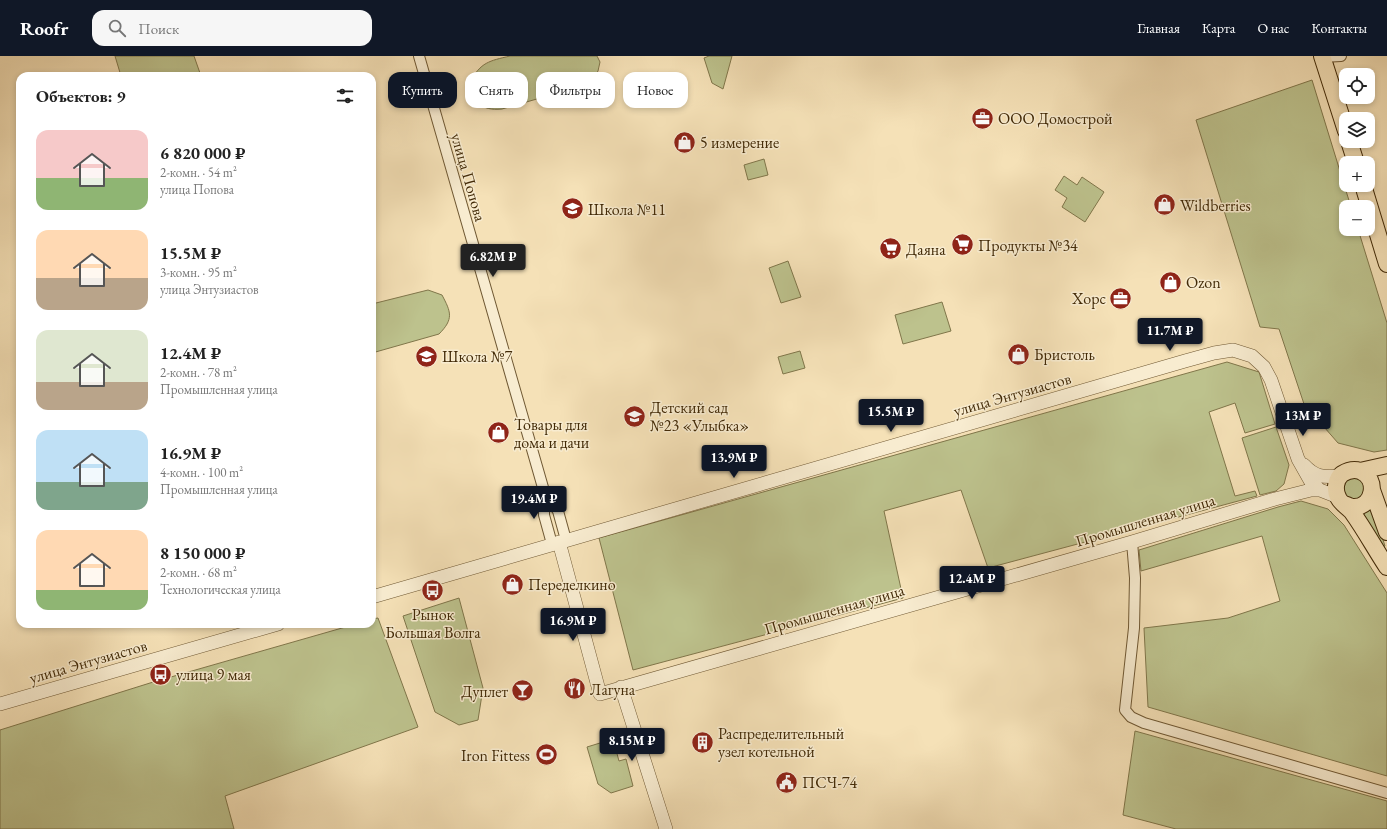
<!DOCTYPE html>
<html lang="ru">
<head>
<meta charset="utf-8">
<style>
  :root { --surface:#fff; --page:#f6f6f6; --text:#222; --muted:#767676; --accent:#111827 }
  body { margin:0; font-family:"EB Garamond",serif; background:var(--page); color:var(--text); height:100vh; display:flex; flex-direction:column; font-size:15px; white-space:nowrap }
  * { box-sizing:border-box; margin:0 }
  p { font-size:13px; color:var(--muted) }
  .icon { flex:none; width:22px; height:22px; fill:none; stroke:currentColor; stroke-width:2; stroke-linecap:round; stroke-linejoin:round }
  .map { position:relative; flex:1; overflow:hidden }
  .sheet { position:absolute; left:16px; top:16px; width:360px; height:556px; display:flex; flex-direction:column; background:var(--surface); border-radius:12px; box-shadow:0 2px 6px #0003 }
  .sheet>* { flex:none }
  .top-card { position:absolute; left:388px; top:16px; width:380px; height:36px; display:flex; gap:8px }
  .fabs { position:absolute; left:1339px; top:12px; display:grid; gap:8px }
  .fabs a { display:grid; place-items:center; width:36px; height:36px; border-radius:8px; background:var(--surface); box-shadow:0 2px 6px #0003; font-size:20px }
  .price { position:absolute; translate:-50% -34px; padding:0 9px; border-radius:4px; background:var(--accent); color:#fff; font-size:13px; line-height:26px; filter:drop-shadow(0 1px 2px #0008) }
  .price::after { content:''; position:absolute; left:50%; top:24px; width:12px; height:9px; margin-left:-6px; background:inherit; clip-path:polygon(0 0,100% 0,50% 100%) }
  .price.active { background:#222; color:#fff }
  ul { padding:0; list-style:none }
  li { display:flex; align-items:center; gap:12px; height:100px; padding:0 20px }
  li span { display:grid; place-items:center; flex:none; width:112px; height:80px; border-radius:12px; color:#555 }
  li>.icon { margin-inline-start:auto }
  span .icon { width:48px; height:48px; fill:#fffc; stroke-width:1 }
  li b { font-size:17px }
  h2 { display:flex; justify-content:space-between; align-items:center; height:48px; padding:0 20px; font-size:17px }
  .pill { padding:0 14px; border-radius:12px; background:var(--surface); box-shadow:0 2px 6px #0003; font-size:14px; line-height:36px }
  .pill.active { background:var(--accent); color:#fff }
  header { display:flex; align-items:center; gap:24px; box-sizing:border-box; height:56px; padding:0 20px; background:var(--accent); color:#fff }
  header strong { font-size:19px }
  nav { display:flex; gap:22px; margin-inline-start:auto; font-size:14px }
  .search { width:280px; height:36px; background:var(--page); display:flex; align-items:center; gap:10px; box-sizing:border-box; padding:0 14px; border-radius:12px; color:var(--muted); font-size:15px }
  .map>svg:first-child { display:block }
  .green { fill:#bdc28d; stroke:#80764a }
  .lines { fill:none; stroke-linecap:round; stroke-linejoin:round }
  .minor-casing { stroke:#6f5833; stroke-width:12 }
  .tertiary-casing { stroke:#6f5833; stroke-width:14 }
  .primary-casing { stroke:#422a07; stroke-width:18 }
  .minor { stroke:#f8ecd0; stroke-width:10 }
  .tertiary { stroke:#f8ecd0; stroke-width:13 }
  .primary { stroke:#f5e1b7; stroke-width:16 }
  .labels { text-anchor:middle; stroke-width:3; stroke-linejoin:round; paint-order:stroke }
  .poi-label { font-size:16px; fill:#422a07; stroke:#f8ecd0; text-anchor:start }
  .street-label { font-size:16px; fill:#422a07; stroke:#f8ecd0 }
</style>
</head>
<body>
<header>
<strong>Roofr</strong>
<div class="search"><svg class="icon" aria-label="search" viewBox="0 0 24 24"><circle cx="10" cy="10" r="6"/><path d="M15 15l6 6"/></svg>Поиск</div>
<nav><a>Главная</a><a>Карта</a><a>О нас</a><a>Контакты</a></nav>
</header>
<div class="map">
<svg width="1387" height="773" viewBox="0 0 1387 773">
  <rect width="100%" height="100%" fill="#f5e1b7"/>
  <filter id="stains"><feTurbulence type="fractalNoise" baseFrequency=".005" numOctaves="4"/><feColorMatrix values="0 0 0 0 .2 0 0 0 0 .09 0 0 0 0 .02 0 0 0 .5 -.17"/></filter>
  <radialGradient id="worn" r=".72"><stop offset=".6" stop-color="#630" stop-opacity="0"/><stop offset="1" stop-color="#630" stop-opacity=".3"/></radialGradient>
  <path class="green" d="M 115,0 L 194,0 L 201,20 L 121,20 Z
    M 510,0 L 597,0 L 600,6 L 598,15 L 589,28 L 502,53 C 480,55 474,46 470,26 C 481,6 489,5 510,0 Z
    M 709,0 L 732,0 L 723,33 L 712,27 L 704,2 Z
    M 1312,24 L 1351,151 L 1346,151 L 1346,173 L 1358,173 L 1387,267 L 1387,394 L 1374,396 L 1338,387 L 1304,348 L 1279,273 L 1260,271 L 1196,64 Z
    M 764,103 L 768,119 L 748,124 L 744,109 Z
    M 1064,120 L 1077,129 L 1082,121 L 1104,136 L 1085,166 L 1062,151 L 1067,142 L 1055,134 Z
    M 788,205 L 801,241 L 781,247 L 769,212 Z
    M 428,234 L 442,239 C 451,256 454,263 439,278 L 372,297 L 372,248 Z
    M 942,246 L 951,275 L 903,288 L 895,259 Z
    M 800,295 L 805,312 L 783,318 L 778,301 Z
    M 1227,306 L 1259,316 L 1275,368 L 1245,377 L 1235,347 L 1209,356 L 1235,440 L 1255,435 L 1257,440 L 988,512 L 961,434 L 884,455 L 903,542 L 633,614 L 599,482 Z
    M 1276,371 L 1289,409 L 1284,428 L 1276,435 L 1260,439 L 1242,382 Z
    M1343 432a11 11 0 1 1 22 0a11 11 0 1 1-22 0Z
    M 1301,445 L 1328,453 L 1344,469 L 1387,537 L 1387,720 L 1148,651 L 1144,572 L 1228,562 L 1280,545 L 1262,480 L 1141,515 L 1139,494 L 1278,451 Z
    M 1373,452 L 1385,490 L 1383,491 L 1363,457 Z
    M 459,542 L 483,632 L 478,664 L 459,669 L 435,656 L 403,560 Z
    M 378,562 L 418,671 L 225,740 L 234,773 L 0,773 L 0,674 L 150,627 L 356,568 L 372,568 L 372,563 Z
    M 1135,675 L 1387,745 L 1387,773 L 1176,773 L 1123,759 Z
    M 613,683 L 619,705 L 626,703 L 633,730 L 611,737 L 598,728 L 587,691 Z"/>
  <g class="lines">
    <defs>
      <path id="minor" d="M 419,0 L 544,435 L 544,459 L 552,488
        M 1322,1 L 1341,0
        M 544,435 L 558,455 L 566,484
        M 1132,486 L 1135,522 L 1134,572 L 1125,654 L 1131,661 L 1144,667 L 1387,737"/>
      <path id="tertiary" d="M 1304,409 C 1316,422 1324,421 1340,420
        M 559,486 L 600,638 L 1132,486 L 1275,443 L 1311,434 L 1320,434
        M 372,541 L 1185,305 L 1214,297 L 1233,294 L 1252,300 L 1264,311 L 1271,324 L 1298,403 L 1311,426 L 1320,434 L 1338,441
        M 621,631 L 666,773
        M 0,648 L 278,568"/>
      <path id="primary" d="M 1322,0 L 1346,75
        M 1349,85 L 1356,107
        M 1363,129 L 1387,208
        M 1360,415 L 1387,409
        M 1372,434 L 1387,476
        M 1344,448 C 1347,449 1351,451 1353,451 C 1374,452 1379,422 1360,415 C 1354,413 1347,415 1342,418 C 1336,423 1334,433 1338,441 C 1340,447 1348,451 1352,456 C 1365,474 1375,493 1387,511"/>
    </defs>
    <use href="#minor" class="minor-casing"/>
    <use href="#tertiary" class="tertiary-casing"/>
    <use href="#primary" class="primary-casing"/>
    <use href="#minor" class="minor"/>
    <use href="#tertiary" class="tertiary"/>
    <use href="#primary" class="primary"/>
  </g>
  <defs>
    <symbol id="office-disc" viewBox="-11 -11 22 22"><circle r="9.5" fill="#8f2418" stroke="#f8ecd0"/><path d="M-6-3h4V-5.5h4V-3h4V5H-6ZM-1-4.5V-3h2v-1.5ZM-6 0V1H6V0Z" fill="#fff"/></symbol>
    <symbol id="shop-disc" viewBox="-11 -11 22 22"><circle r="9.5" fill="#8f2418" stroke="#f8ecd0"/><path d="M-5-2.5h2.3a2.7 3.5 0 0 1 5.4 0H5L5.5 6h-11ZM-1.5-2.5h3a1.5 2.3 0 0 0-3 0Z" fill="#fff"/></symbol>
    <symbol id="school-disc" viewBox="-11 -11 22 22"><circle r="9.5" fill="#8f2418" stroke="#f8ecd0"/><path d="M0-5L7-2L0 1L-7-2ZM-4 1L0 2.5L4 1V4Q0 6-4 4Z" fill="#fff"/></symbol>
    <symbol id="supermarket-disc" viewBox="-11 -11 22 22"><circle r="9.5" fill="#8f2418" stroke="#f8ecd0"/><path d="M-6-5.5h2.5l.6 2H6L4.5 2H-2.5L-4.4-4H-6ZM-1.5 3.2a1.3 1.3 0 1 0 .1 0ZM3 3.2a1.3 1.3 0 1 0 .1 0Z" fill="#fff"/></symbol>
    <symbol id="bus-disc" viewBox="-11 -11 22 22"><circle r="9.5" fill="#8f2418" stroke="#f8ecd0"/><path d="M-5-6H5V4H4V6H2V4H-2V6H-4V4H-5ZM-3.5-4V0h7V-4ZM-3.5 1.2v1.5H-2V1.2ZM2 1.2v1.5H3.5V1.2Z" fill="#fff"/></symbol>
    <symbol id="restaurant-disc" viewBox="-11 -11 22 22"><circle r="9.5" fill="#8f2418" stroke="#f8ecd0"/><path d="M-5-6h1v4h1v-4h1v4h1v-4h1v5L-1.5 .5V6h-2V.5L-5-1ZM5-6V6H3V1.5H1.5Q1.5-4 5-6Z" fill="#fff"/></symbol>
    <symbol id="bar-disc" viewBox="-11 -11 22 22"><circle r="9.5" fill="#8f2418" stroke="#f8ecd0"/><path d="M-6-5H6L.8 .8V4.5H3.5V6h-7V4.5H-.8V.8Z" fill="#fff"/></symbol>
    <symbol id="building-disc" viewBox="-11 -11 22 22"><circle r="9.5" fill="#8f2418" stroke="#f8ecd0"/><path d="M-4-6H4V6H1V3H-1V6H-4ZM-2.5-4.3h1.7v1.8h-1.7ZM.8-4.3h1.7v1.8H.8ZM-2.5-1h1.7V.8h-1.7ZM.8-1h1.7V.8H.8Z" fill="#fff"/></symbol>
    <symbol id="stadium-disc" viewBox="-11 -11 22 22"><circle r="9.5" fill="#8f2418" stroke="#f8ecd0"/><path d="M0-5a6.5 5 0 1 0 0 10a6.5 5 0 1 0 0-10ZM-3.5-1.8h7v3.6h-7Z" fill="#fff"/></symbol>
    <symbol id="civic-disc" viewBox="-11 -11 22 22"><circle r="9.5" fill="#8f2418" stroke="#f8ecd0"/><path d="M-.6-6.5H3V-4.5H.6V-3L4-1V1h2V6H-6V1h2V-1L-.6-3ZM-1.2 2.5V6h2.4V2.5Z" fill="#fff"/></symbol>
  </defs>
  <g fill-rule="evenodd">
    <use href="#office-disc" x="970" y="50" width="25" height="25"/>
    <use href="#shop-disc" x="672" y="74" width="25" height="25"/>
    <use href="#shop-disc" x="1152" y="136" width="25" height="25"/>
    <use href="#school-disc" x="560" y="140" width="25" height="25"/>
    <use href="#supermarket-disc" x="950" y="176" width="25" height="25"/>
    <use href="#supermarket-disc" x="878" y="180" width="25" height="25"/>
    <use href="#shop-disc" x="1158" y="214" width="25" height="25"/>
    <use href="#office-disc" x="1108" y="230" width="25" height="25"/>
    <use href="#shop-disc" x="1006" y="286" width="25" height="25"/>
    <use href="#school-disc" x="414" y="288" width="25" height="25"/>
    <use href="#school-disc" x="622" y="348" width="25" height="25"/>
    <use href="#shop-disc" x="486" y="364" width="25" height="25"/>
    <use href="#shop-disc" x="500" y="516" width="25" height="25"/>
    <use href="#bus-disc" x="420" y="522" width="25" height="25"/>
    <use href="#bus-disc" x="148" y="606" width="25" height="25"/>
    <use href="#restaurant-disc" x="562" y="620" width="25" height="25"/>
    <use href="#bar-disc" x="510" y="622" width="25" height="25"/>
    <use href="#building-disc" x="690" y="674" width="25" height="25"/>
    <use href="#stadium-disc" x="534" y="686" width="25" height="25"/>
    <use href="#civic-disc" x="774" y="714" width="25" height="25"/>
  </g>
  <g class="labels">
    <g class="poi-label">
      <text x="998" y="68">ООО Домострой</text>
      <text x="700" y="92">5 измерение</text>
      <text x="1180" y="155">Wildberries</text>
      <text x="588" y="159">Школа №11</text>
      <text x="978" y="195">Продукты №34</text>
      <text x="906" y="199">Даяна</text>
      <text x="1186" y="232">Ozon</text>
      <text x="1106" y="248" text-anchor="end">Хорс</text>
      <text x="1034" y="304">Бристоль</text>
      <text x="442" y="306">Школа №7</text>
      <text x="650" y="357">Детский сад<tspan x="650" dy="18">№23 «Улыбка»</tspan></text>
      <text x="514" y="374">Товары для<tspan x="514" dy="18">дома и дачи</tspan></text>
      <text x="528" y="534">Переделкино</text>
      <text x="433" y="564" text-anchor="middle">Рынок<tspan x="433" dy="18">Большая Волга</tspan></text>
      <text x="176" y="624">улица 9 мая</text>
      <text x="590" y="639">Лагуна</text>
      <text x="508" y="641" text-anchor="end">Дуплет</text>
      <text x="718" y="683">Распределительный<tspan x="718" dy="18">узел котельной</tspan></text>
      <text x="530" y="705" text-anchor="end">Iron Fittess</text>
      <text x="802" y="732">ПСЧ-74</text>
    </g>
    <g class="street-label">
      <text transform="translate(469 121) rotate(74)" y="6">улица Попова</text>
      <text transform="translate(1012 338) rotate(-16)" y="6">улица Энтузиастов</text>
      <text transform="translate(1145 464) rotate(-17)" y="6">Промышленная улица</text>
      <text transform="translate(834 553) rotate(-16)" y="6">Промышленная улица</text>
      <text transform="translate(88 605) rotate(-16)" y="6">улица Энтузиастов</text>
    </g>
  </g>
  <rect width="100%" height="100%" filter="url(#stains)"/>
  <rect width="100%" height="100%" fill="url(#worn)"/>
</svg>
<div class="fabs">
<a><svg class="icon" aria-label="locate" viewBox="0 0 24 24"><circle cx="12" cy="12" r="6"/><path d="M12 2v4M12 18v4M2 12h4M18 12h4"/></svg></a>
<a><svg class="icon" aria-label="layers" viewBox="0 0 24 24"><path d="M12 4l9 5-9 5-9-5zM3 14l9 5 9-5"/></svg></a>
<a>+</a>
<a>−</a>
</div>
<b class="price active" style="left:493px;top:222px">6.82M ₽</b>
<b class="price" style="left:1170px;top:296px">11.7M ₽</b>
<b class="price" style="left:891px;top:377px">15.5M ₽</b>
<b class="price" style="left:1303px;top:381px">13M ₽</b>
<b class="price" style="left:734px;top:423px">13.9M ₽</b>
<b class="price" style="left:534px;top:464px">19.4M ₽</b>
<b class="price" style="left:972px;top:544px">12.4M ₽</b>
<b class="price" style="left:573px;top:586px">16.9M ₽</b>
<b class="price" style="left:632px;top:706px">8.15M ₽</b>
<div class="top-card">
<a class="pill active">Купить</a>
<a class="pill">Снять</a>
<a class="pill">Фильтры</a>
<a class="pill">Новое</a>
</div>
<section class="sheet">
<h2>Объектов: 9<svg class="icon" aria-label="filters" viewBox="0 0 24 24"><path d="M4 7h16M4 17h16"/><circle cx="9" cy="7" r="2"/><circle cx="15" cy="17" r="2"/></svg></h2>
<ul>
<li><span style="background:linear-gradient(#f6c9c9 60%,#8fb573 0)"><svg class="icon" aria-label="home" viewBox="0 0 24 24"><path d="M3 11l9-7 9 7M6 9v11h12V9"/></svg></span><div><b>6 820 000 ₽</b><p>2-комн. · 54 m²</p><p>улица Попова</p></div></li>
<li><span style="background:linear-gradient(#ffd9b3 60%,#b9a48a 0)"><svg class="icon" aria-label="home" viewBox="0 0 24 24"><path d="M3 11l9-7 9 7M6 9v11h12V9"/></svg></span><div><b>15.5M ₽</b><p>3-комн. · 95 m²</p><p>улица Энтузиастов</p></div></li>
<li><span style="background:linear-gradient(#dfe7d0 65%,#b9a48a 0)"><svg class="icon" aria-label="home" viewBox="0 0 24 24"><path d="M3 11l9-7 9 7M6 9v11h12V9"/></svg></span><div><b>12.4M ₽</b><p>2-комн. · 78 m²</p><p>Промышленная улица</p></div></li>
<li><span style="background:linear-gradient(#bfe0f5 65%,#7fa58c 0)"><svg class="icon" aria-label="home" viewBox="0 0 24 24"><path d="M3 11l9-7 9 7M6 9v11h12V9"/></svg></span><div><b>16.9M ₽</b><p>4-комн. · 100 m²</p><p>Промышленная улица</p></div></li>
<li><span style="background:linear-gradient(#ffd9b3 75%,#8fb573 0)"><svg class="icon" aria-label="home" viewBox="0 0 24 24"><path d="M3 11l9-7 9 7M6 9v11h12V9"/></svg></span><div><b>8 150 000 ₽</b><p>2-комн. · 68 m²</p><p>Технологическая улица</p></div></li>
</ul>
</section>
</div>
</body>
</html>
